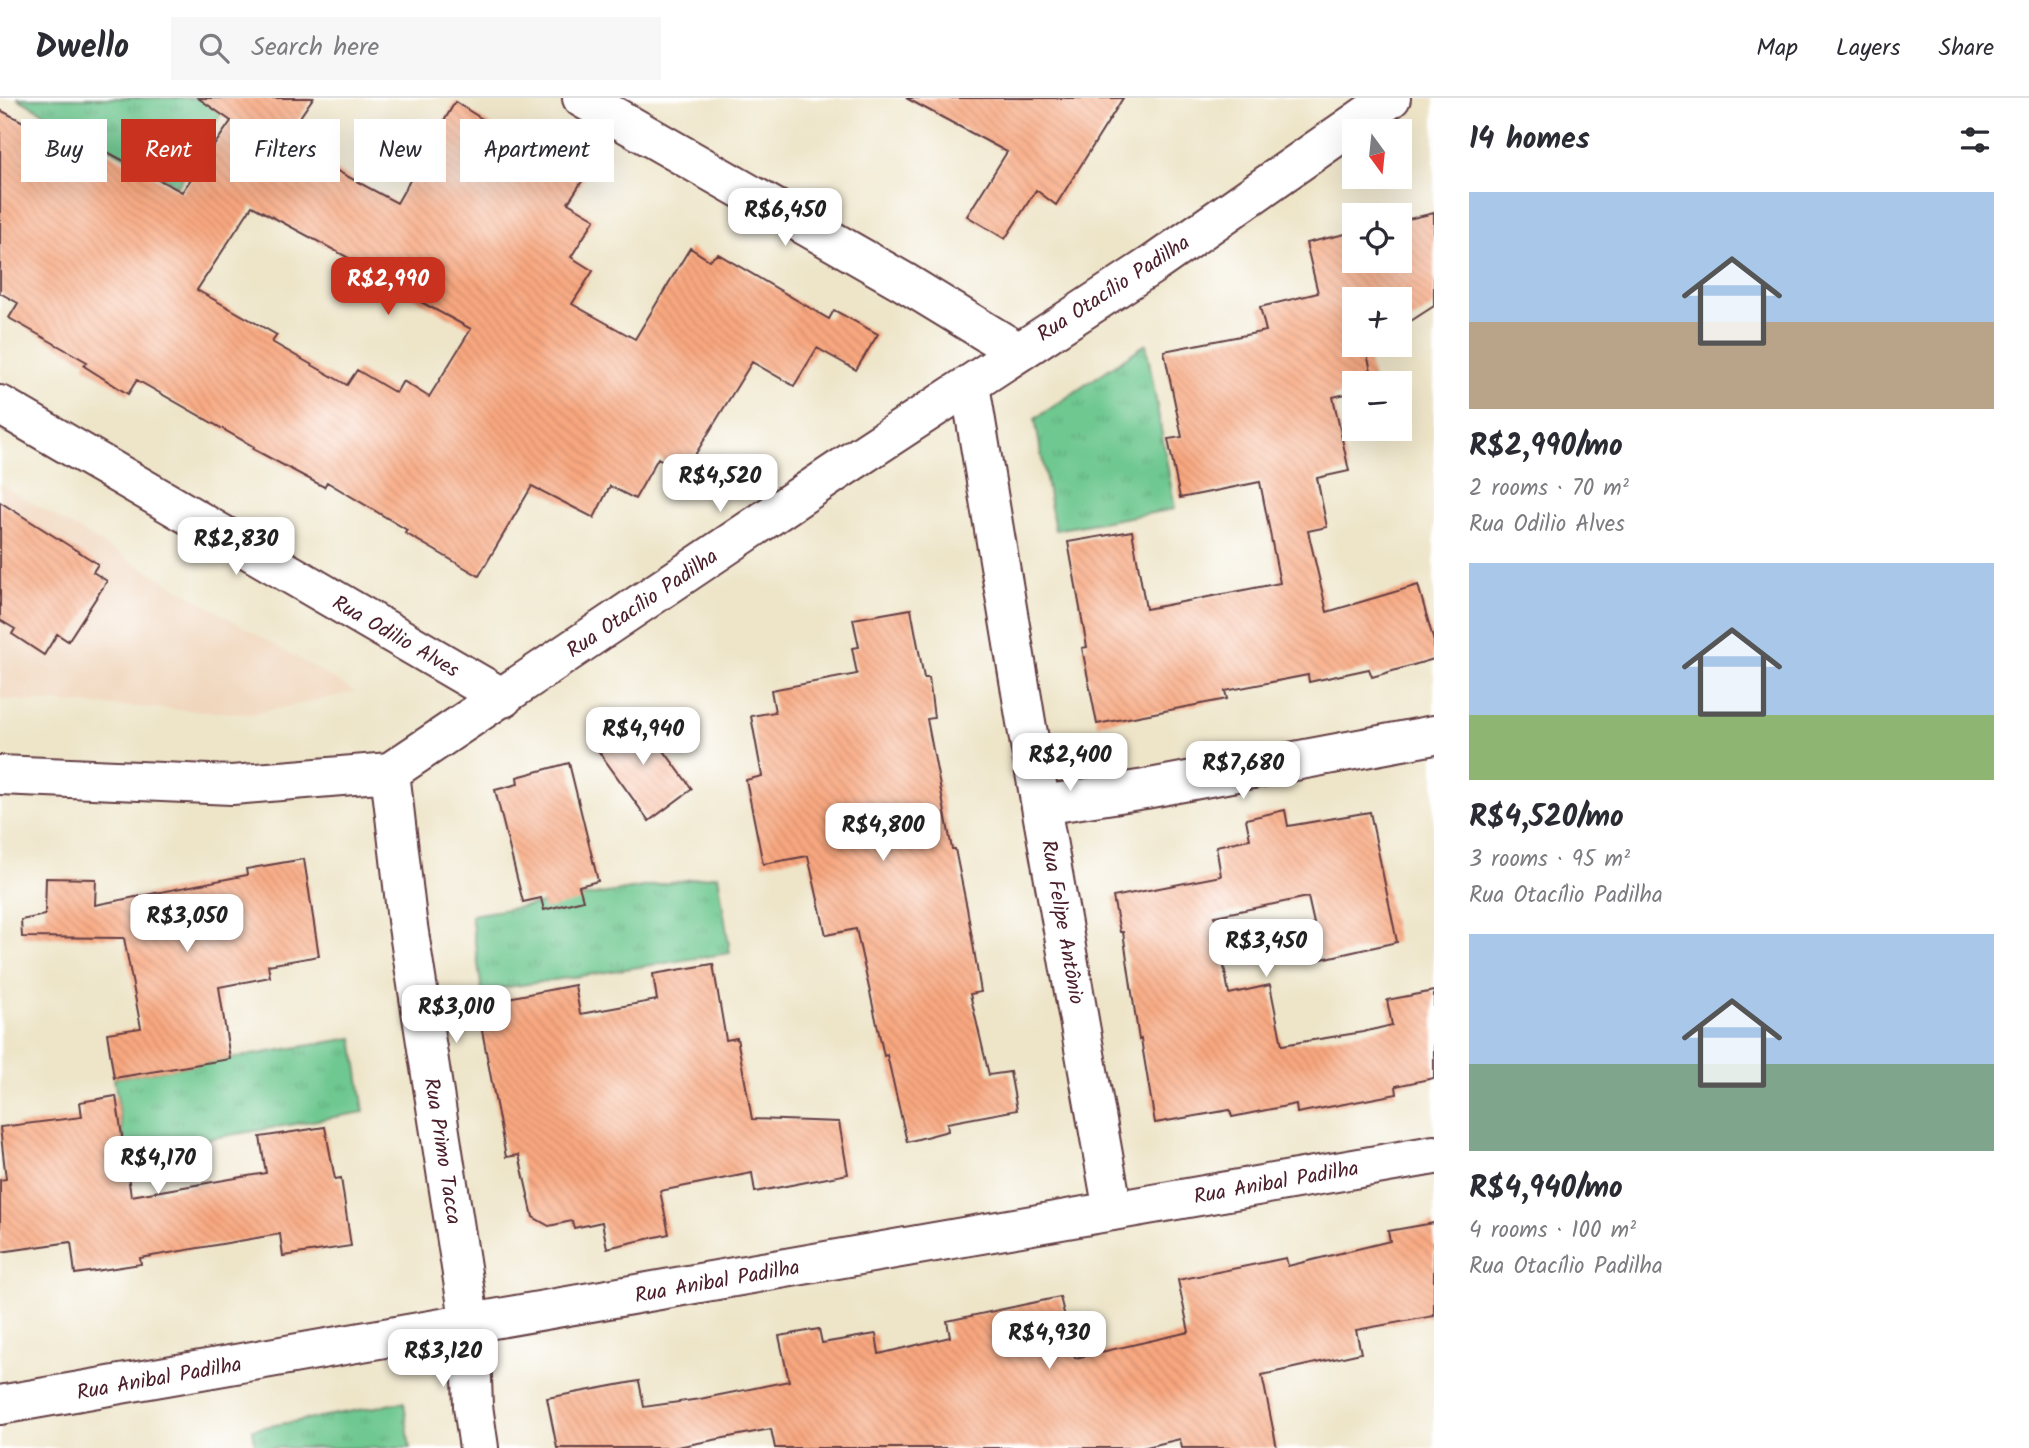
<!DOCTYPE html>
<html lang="en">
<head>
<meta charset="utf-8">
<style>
  :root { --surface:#fff; --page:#f7f7f7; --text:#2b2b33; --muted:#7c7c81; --line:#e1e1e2; --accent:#c8321e }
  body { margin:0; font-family:Kalam,sans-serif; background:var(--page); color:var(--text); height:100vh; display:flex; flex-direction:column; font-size:26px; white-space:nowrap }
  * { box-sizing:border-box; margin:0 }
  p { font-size:23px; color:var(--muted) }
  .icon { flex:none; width:38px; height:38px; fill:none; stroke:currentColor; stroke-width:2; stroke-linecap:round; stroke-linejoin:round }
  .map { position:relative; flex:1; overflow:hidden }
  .sheet { display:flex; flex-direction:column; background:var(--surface); width:595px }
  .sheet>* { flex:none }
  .top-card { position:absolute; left:21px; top:21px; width:665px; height:63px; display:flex; gap:14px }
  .needle { width:46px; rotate:165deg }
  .controls { position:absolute; left:1342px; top:21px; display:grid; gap:14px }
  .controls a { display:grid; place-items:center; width:70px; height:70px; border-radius:0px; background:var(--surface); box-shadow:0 7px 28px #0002; font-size:35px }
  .price { position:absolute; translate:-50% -60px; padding:0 16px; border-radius:14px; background:#fff; color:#222; font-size:23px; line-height:46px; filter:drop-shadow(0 2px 4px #0008) }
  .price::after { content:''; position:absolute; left:50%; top:42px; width:21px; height:16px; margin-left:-10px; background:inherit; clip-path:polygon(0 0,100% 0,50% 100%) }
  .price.active { background:var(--accent); color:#fff }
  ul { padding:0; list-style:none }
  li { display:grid; align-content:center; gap:14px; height:371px; padding:0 35px }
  li span { display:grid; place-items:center; height:217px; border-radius:0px; color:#555 }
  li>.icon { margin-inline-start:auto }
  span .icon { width:126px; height:126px; fill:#fffc; stroke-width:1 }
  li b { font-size:30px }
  h2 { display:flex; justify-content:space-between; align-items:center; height:84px; padding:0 35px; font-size:30px }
  .tag { padding:0 24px; border-radius:0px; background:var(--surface); box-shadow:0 7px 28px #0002; font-size:24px; line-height:63px }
  .tag.active { background:var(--accent); color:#fff }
  header { display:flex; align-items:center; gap:42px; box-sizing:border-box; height:98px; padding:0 35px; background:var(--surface); border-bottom:2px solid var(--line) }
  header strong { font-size:33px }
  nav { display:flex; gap:38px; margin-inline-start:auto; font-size:24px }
  .search { width:490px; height:63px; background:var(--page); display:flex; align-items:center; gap:18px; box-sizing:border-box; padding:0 24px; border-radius:0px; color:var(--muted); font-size:26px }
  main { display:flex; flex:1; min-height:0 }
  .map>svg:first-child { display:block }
  .built { fill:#f0d6bc }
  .grass { fill:url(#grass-tufts); stroke:#5c745e; stroke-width:2 }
  .building { fill:url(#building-back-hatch); fill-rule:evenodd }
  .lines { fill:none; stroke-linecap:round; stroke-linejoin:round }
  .minor-casing { stroke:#633d43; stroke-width:42 }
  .minor { stroke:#fff; stroke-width:38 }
  .labels { text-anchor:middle; stroke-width:5; stroke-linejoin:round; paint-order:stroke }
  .street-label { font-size:21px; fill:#4a1f2b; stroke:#fff }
</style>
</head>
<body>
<header>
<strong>Dwello</strong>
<div class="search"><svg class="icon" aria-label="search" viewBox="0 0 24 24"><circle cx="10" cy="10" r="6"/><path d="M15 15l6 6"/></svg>Search here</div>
<nav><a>Map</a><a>Layers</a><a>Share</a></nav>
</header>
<main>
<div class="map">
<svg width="1434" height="1350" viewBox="0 0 1434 1350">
  <defs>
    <pattern id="grass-tufts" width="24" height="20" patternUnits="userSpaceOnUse" patternTransform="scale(1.75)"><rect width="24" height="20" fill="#6ec890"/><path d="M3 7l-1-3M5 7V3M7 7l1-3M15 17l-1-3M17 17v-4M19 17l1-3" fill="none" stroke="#61ab7c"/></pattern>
    <pattern id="building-back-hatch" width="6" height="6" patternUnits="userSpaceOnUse" patternTransform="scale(1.75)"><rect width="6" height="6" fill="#f8a77f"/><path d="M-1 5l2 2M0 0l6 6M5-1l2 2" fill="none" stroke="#d68f6e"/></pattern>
  </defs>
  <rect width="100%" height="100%" fill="#fff"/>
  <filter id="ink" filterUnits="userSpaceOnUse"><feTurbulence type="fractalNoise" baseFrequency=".0143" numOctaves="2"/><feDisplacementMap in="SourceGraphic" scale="14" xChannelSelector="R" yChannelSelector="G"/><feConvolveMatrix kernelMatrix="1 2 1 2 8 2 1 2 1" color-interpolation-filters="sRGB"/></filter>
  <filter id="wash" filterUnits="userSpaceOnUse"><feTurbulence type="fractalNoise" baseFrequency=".00686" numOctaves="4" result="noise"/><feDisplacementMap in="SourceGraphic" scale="28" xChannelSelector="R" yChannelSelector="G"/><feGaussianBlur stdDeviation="1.57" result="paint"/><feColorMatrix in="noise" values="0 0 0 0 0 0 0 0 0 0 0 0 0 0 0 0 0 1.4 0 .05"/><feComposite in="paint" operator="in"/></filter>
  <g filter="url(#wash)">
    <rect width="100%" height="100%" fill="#eee5c9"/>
    <path class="built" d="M 0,386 L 355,594 L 252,616 L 0,601 Z"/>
    <path class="grass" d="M 17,0 L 230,0 L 178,88 Z
      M 1146,246 L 1175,411 L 1055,432 L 1035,321 Z
      M 718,777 L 730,855 L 482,893 L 471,817 Z
      M 353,940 L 364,1014 L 126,1055 L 114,980 Z
      M 404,1304 L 410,1350 L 255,1350 L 253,1331 Z"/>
    <g id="blocks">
      <path class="building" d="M 198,0 L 313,0 L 283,44 L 397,105 L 455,4 L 508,37 L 513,29 L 588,74 L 568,105 L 595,121 L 571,159 L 593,173 L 572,206 L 635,241 L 690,150 L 709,162 L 718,156 L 829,221 L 834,212 L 878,236 L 856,272 L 817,250 L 794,288 L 752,264 L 684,375 L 658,360 L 635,401 L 610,388 L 594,420 L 532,388 L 479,478 L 405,435 L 407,432 L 327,384 L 324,389 L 253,351 L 254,349 L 137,282 L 128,296 L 84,268 L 87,264 L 9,220 L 18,205 L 0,195 L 0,12 L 76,51 L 81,40 L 182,94 L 231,23 ZM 252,108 L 373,173 L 371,177 L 471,231 L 429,299 L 403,283 L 396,295 L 357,272 L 347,287 L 272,244 L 277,237 L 197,192 Z
        M 906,0 L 1123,0 L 1056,107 L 1036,92 L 1005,141 L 967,118 L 1007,54 Z
        M 1434,115 L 1434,208 L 1400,230 L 1400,201 L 1354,201 L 1354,247 L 1374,247 L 1366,252 L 1374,285 L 1354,285 L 1354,294 L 1333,299 L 1349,373 L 1317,380 L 1327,429 L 1308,433 L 1327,514 L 1418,487 L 1434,544 L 1434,561 L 1372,579 L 1369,571 L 1309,584 L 1308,577 L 1225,593 L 1227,601 L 1097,626 L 1082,550 L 1087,549 L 1068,444 L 1132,433 L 1146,511 L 1280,485 L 1260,384 L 1180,400 L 1168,341 L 1182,339 L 1164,253 L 1266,233 L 1260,209 L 1318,195 L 1306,145 L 1354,134 L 1354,163 L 1400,163 L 1400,123 Z
        M 0,404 L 98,466 L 93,474 L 107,483 L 68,543 L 57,536 L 44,557 L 12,536 L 15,531 L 0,522 Z
        M 911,511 L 924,580 L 929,580 L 934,620 L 927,621 L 952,751 L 955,751 L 967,810 L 981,894 L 970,896 L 989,977 L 1010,974 L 1017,1012 L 947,1025 L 948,1033 L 907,1044 L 887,957 L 884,958 L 856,831 L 826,837 L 808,758 L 763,766 L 746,682 L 762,678 L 751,618 L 775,614 L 771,592 L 857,576 L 852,550 L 859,549 L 853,521 Z
        M 637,616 L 692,691 L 649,723 L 594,647 Z
        M 569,665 L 598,783 L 579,788 L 583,802 L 544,812 L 541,800 L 523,804 L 495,692 L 518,686 L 517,679 Z
        M 1285,712 L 1288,728 L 1370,714 L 1397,844 L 1322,861 L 1308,799 L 1215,818 L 1229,896 L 1270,887 L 1282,947 L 1363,934 L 1392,927 L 1387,902 L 1434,893 L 1434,980 L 1396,988 L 1397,996 L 1297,1015 L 1296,1006 L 1232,1019 L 1230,1012 L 1155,1025 L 1141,941 L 1139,942 L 1123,834 L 1120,834 L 1113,799 L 1221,778 L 1216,748 L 1250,741 L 1246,721 Z
        M 304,761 L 319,858 L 268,867 L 270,879 L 219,889 L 230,961 L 114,980 L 107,935 L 141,930 L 124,840 L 22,839 L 21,822 L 45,817 L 46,780 L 96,781 L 95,807 L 247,777 L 246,771 Z
        M 713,866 L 726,942 L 737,940 L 752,1021 L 839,1024 L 848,1076 L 755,1094 L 752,1075 L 660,1093 L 669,1136 L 607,1150 L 602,1124 L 574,1130 L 572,1123 L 549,1128 L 533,1119 L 519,1057 L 506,1059 L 477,906 L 575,887 L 580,916 L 657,902 L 653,876 Z
        M 116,998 L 131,1098 L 266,1075 L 260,1039 L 325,1029 L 335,1081 L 341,1080 L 351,1148 L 283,1158 L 280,1136 L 140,1160 L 141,1166 L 75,1176 L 71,1144 L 0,1154 L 0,1082 L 6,1081 L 0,1029 L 82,1019 L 80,1004 Z
        M 1434,1125 L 1434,1218 L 1356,1232 L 1361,1255 L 1262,1277 L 1277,1350 L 1182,1350 L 1180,1341 L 1142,1350 L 775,1350 L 771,1331 L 672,1350 L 557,1350 L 547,1300 L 639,1283 L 644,1309 L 700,1301 L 789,1283 L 779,1238 L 819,1231 L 822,1245 L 876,1236 L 879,1256 L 950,1239 L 947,1223 L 1060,1199 L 1075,1260 L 1189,1234 L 1178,1182 L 1286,1160 L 1288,1168 L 1390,1143 L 1388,1133 Z"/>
    </g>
  </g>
  <g filter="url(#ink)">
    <use href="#blocks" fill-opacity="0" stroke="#633d43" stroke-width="2"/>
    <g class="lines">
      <defs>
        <path id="minor" d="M 582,0 L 904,184 L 1017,253
          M 970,287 L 1026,624 L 1113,1113
          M 0,307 L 503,600
          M 390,674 L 407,822 L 470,1227 L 473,1308 L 479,1350
          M 0,677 L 232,687 L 390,674 L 836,374 L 1155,165 L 1391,0
          M 1042,707 L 1145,691 L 1434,637
          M 0,1307 L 1434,1057"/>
      </defs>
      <use href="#minor" class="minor-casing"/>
      <use href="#minor" class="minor"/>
    </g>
  </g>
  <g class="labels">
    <g class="street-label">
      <text transform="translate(1113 190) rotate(-33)" y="7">Rua Otacílio Padilha</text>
      <text transform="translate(642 505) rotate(-34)" y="7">Rua Otacílio Padilha</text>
      <text transform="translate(396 538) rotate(30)" y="7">Rua Odilio Alves</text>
      <text transform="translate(1063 824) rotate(80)" y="7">Rua Felipe Antônio</text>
      <text transform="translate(443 1053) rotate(81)" y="7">Rua Primo Tacca</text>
      <text transform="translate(1276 1084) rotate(-10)" y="7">Rua Anibal Padilha</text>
      <text transform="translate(717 1183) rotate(-10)" y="7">Rua Anibal Padilha</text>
      <text transform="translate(159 1280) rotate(-10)" y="7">Rua Anibal Padilha</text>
    </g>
  </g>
</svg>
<div class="controls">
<a><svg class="needle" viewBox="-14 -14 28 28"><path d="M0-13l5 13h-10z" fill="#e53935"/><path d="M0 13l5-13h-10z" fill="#7c7c81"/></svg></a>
<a><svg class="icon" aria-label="locate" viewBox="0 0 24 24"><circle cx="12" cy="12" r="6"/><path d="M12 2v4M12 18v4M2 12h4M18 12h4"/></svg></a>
<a>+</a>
<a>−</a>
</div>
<b class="price" style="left:785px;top:150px">R$6,450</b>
<b class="price active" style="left:388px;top:219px">R$2,990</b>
<b class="price" style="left:720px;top:416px">R$4,520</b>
<b class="price" style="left:236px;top:479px">R$2,830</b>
<b class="price" style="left:643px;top:669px">R$4,940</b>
<b class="price" style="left:1070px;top:695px">R$2,400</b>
<b class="price" style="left:1243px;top:703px">R$7,680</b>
<b class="price" style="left:883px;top:765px">R$4,800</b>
<b class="price" style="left:187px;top:856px">R$3,050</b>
<b class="price" style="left:1266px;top:881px">R$3,450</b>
<b class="price" style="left:456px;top:947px">R$3,010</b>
<b class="price" style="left:158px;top:1098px">R$4,170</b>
<b class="price" style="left:1049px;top:1273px">R$4,930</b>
<b class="price" style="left:443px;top:1291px">R$3,120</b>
<div class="top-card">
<a class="tag">Buy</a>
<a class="tag active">Rent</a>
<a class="tag">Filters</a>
<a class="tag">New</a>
<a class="tag">Apartment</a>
</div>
</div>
<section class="sheet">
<h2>14 homes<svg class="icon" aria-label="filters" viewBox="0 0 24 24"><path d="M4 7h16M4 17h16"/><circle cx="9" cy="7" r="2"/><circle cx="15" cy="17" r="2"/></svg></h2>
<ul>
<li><span style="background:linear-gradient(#a9c7e8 60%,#b9a48a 0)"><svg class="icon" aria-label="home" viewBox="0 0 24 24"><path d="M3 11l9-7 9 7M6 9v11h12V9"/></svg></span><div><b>R$2,990/mo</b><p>2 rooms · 70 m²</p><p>Rua Odilio Alves</p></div></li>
<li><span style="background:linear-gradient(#a9c7e8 70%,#8fb573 0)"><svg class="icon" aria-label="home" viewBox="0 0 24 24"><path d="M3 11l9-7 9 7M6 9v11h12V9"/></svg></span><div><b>R$4,520/mo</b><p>3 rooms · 95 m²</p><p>Rua Otacílio Padilha</p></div></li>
<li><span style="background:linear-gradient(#a9c7e8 60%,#7fa58c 0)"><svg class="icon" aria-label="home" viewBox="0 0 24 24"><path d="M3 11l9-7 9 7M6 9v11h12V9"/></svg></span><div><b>R$4,940/mo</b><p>4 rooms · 100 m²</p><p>Rua Otacílio Padilha</p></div></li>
</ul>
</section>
</main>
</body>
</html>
